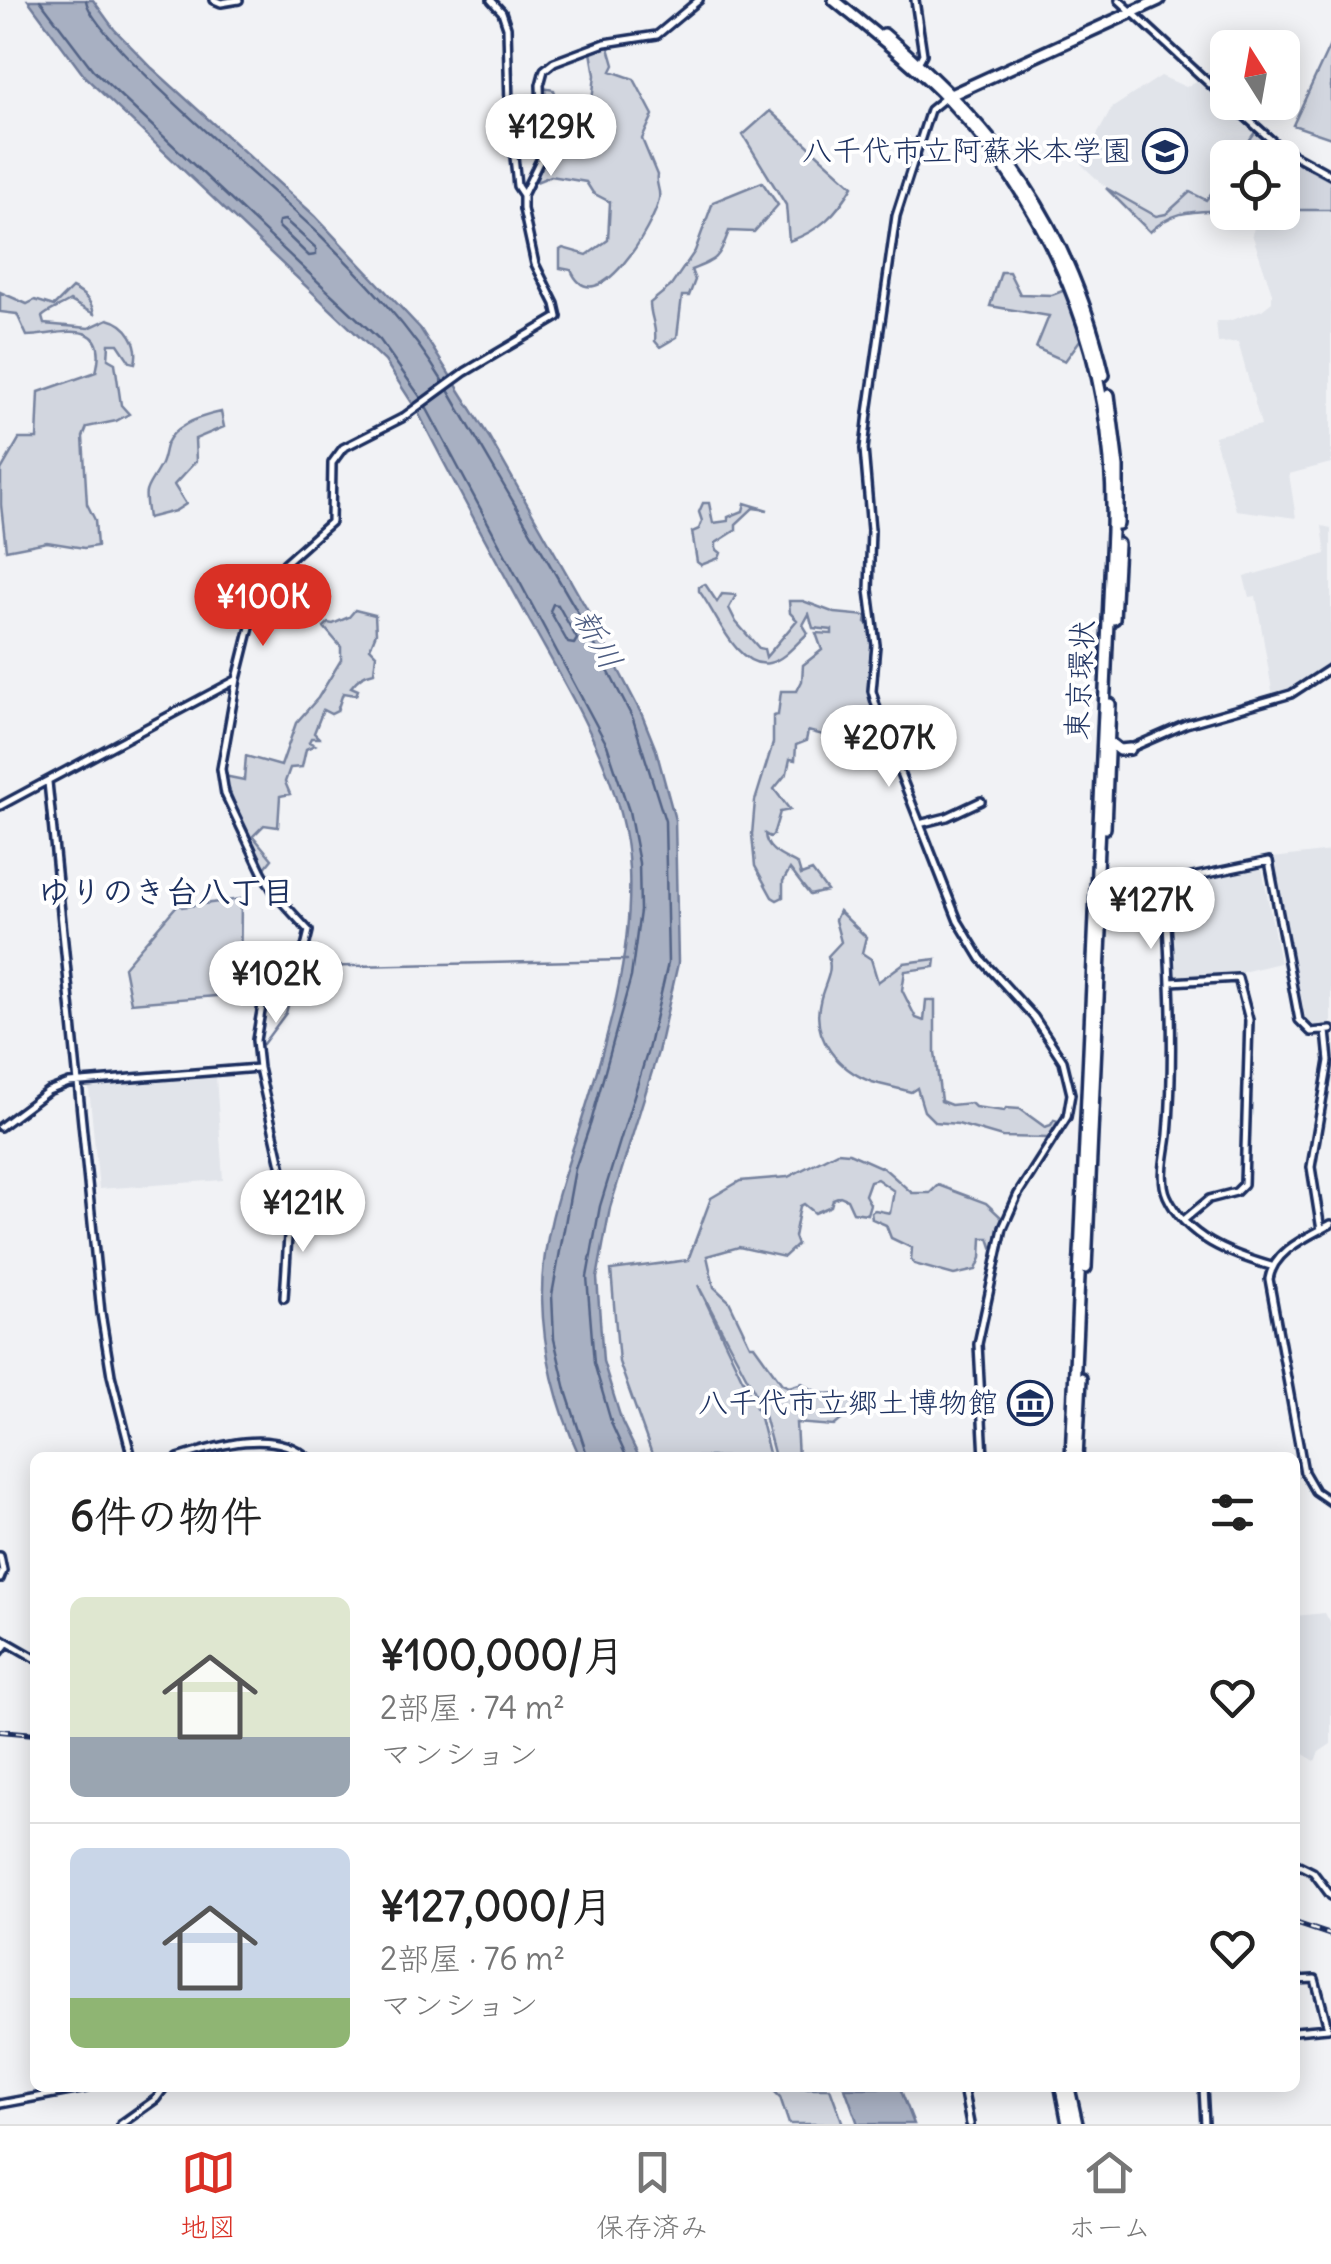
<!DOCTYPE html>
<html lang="ja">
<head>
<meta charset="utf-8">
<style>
  :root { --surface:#fff; --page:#f6f6f6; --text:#222; --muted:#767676; --line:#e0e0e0; --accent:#d93025 }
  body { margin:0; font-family:Delius,"Klee One",sans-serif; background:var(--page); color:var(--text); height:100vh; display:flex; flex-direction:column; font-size:38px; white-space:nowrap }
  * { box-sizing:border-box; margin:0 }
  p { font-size:32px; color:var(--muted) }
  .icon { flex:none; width:55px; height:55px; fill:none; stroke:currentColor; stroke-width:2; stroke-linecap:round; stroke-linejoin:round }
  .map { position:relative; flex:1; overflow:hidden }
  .sheet { position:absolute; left:30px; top:1452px; width:1270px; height:640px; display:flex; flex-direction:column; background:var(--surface); border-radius:15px; box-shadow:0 5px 25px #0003 }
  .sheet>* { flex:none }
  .needle { width:65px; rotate:349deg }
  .tools { position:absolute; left:1210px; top:30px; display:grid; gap:20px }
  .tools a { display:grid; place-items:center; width:90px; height:90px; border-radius:15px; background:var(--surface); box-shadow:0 5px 25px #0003; font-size:50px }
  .price { position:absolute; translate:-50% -85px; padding:0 22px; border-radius:35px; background:#fff; color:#222; font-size:32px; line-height:65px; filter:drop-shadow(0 2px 5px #0008) }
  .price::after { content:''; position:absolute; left:50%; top:60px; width:30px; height:22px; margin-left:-15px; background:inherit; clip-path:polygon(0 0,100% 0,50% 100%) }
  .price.on { background:var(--accent); color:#fff }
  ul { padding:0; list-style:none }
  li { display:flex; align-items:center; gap:30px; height:250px; padding:0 40px }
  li+li { border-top:2px solid var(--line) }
  li span { display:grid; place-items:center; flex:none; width:280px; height:200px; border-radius:15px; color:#555 }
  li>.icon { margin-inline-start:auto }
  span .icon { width:120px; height:120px; fill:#fffc; stroke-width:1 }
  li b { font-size:42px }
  h2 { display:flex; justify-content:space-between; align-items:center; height:120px; padding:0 40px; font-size:42px }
  .menu { display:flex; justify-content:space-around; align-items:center; height:140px; border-top:2px solid var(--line); background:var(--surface); font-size:28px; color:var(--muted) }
  .menu a { display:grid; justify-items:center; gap:5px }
  .menu .on { color:var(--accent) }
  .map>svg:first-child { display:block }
  .built { fill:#e1e4ea }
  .green { fill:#d2d6df; stroke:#76829e; stroke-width:2.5 }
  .water { fill:#a8b0c2; stroke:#707c9a; stroke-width:2.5 }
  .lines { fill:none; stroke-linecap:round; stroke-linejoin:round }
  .shore { stroke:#536386; stroke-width:2.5 }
  .stream { stroke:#707c9a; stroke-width:2.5 }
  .tertiary-casing { stroke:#1b2f5e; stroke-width:12 }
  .primary-casing { stroke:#1b2f5e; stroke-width:16 }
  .trunk-casing { stroke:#1b2f5e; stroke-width:16 }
  .tertiary { stroke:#fff; stroke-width:5 }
  .primary { stroke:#fff; stroke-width:9 }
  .trunk { stroke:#fff; stroke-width:9 }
  .rail-casing { stroke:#1b2f5e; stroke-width:6 }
  .rail { stroke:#fff; stroke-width:2.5; stroke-dasharray:8; stroke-linecap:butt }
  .labels { text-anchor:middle; stroke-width:8; stroke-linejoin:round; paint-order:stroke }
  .poi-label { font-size:30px; fill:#1b2f5e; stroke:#fff; text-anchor:end }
  .street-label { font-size:30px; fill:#1b2f5e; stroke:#fff }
  .water-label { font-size:32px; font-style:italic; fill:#4c5c81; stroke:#fff }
  .neighbourhood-label { font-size:32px; font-weight:bold; fill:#1b2f5e; stroke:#fff }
</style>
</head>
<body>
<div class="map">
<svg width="1331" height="2124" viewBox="0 0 1331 2124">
  <rect width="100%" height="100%" fill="#f1f2f5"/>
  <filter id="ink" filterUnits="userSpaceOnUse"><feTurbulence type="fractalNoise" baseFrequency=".01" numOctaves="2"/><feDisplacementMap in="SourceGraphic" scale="20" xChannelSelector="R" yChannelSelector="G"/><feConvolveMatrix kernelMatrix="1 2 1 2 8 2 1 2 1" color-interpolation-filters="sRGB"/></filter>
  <g filter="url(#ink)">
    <path class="built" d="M 1161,76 L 1186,87 L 1198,80 L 1254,131 L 1237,157 L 1228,158 L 1227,172 L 1205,199 L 1190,190 L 1165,214 L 1156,215 L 1102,184 L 1081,164 L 1112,108 Z
      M 1283,211 L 1331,211 L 1331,463 L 1289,474 L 1296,518 L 1236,510 L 1214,436 L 1261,425 L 1238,342 L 1218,343 L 1216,321 L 1228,321 L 1262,310 L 1272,302 L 1272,293 L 1252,234 L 1259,213 Z
      M 1322,526 L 1331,528 L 1331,664 L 1299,686 L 1273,696 L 1256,596 L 1249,597 L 1244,577 L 1326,554 Z
      M 1331,851 L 1331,1025 L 1317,1027 L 1306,1020 L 1273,858 Z
      M 1262,868 L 1280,963 L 1234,974 L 1176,979 L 1170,887 Z
      M 216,1076 L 223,1180 L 99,1189 L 89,1088 L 91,1086 Z
      M 1325,1613 L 1331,1624 L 1331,1744 L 1319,1752 L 1315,1761 L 1295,1749 L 1295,1616 Z"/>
    <path class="green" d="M 1331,43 L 1331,138 L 1293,125 Z
      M 608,44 L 614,65 L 611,71 L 634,79 L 653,115 L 642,139 L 657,175 C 655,184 661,190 659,199 C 655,224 595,326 571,270 L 560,268 L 560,250 L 563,248 L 587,255 L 608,240 L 610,202 L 593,193 L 586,182 L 551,176 L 536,182 L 546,152 L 543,88 L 554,90 L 558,102 L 556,109 L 565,115 L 592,101 L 595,75 L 591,52 Z
      M 770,111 L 853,186 C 837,213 820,231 789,241 L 786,205 L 743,135 Z
      M 1255,132 L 1285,156 L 1331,181 L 1331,210 L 1283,210 L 1282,158 L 1238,157 Z
      M 1227,173 L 1227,210 C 1197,212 1175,208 1150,232 L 1106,188 L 1156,216 L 1166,214 L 1190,192 L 1206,200 Z
      M 762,182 L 778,205 L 754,232 L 729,231 C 718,259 719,259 691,270 L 695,280 L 689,296 L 682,296 L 677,337 L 660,347 L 655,341 C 657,326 650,317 650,303 L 671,286 L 695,251 L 713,202 Z
      M 1001,272 L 1009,272 L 1020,294 L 1052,295 L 1068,289 L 1083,336 L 1065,361 L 1036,348 L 1049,316 L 990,306 Z
      M 72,288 C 83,293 92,302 94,314 L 70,301 C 61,307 49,310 42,317 L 44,324 L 89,328 L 108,319 C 128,324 140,344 135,363 L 130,362 L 118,344 L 109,344 L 108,359 L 115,363 L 121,405 L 129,414 L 116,421 L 87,427 L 83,437 L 87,504 L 95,520 L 97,546 L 84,548 L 47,542 L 6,550 L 1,505 L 1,470 L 19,439 L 37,439 L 39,392 L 96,372 C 111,315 60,335 27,336 L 17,314 L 0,312 L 0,292 L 27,304 L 35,300 L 54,306 Z
      M 221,412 L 224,427 L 195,439 L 196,461 L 174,485 L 186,504 L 175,511 L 148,518 C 143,485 145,493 160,466 C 164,459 164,450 167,443 C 176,424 202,416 221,412 Z
      M 703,503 L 709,503 L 713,523 L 728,521 L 728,517 L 743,511 L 745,503 L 768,510 L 753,508 L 736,524 L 736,530 L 716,543 L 716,549 L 721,553 L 719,558 L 701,565 L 697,562 L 692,532 L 699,529 L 702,521 L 699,512 Z
      M 705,584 L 717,602 L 722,594 L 736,595 L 729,608 L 736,622 L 759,648 L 764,649 L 766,657 L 797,620 L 790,613 L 789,601 L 803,601 L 835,613 L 867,616 L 866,622 L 873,628 L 868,688 L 888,747 L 880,753 L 878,765 L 849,769 L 835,738 L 808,731 L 806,741 L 796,745 L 795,760 L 790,759 L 787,773 L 774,789 L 790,810 L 780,812 L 773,835 L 770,837 L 765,834 C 766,852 785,857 798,865 L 801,875 L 812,871 L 827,891 L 810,895 L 790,869 L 783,881 L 783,897 L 777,900 L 772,897 L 755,866 L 752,835 L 755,801 L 773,743 L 773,716 L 778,715 L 781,691 L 797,691 L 802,681 L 803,665 L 822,650 L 816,633 L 832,634 L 832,630 L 813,628 L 809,614 L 803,625 L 808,633 C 797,643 784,660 769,663 C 736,670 715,610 699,591 L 699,587 Z
      M 355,610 L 375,615 L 376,633 L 370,648 L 376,654 L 374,672 C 364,674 358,678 351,687 L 358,690 L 356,695 L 343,693 L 337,711 L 331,714 L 323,710 L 314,733 L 319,738 L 311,738 L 309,742 L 315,745 L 306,749 L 302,767 L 290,768 L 285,782 L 290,794 L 280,796 L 278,827 L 264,825 L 253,836 L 272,859 L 264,869 L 245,832 L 224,776 L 244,780 L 246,756 L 281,766 L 296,723 L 318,698 L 341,660 L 341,647 L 324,627 L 328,623 L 333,624 L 349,617 Z
      M 241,899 L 240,994 L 131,1003 L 124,967 L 179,903 L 182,907 Z
      M 839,911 L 866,937 L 862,953 L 871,959 L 878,982 L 904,963 L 936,959 L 935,967 L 905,971 L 902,990 L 916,1018 L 924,1021 L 926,1000 L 935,1000 L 935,1052 L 941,1101 L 951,1105 L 971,1103 L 975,1107 L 1004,1111 L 1006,1108 L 1020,1109 L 1045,1127 L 1051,1125 L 1054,1120 L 1058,1121 L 1048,1138 L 1002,1137 L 958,1124 L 935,1122 L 924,1111 L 917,1088 L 911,1092 C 898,1088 885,1086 872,1082 C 839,1070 811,1038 820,1002 C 823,985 834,973 828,956 L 841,942 L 835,920 Z
      M 837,1152 L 849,1153 L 885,1169 L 912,1193 L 930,1193 L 938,1185 L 986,1203 L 1003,1219 L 995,1245 L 992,1247 L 989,1238 L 982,1238 L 981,1258 L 976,1270 L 954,1275 L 914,1264 L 911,1260 L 912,1248 L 891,1238 L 886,1225 L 872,1219 L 871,1212 L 875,1210 L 890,1213 L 894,1191 L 877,1179 L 870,1181 L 865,1195 L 870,1204 L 867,1214 L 853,1212 L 847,1199 L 840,1196 L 833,1199 L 831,1206 L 815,1213 L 804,1204 L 800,1206 L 794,1237 L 797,1245 L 784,1257 L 739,1247 L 707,1256 L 714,1287 L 729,1301 L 750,1345 L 754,1345 L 782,1384 L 789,1387 L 802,1383 C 817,1393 822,1396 841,1392 L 844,1402 L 858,1399 L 863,1408 L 860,1413 L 847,1415 L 834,1426 L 796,1423 L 798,1457 L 775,1457 L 761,1404 L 698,1285 L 759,1414 L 770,1457 L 653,1457 L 619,1362 L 611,1270 L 688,1260 L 711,1198 L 740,1181 L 788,1177 Z
      M 771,2088 L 830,2088 L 843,2124 L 789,2124 L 780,2097 Z"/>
    <path class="water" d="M 28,0 L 93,0 L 114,29 L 152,68 L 315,216 L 420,328 L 489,437 L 589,613 L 642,715 L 656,750 L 675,820 L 678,963 L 658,1052 L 610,1208 L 597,1278 L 603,1361 L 622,1422 L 639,1457 L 580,1457 C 557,1407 543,1352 542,1297 C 541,1238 564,1176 582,1120 C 607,1040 633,955 629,869 C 624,780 574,701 532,625 C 493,554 454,484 418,412 L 385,361 L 85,77 Z
      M 845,2088 L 900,2088 L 914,2124 L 858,2124 Z"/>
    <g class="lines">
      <path class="shore" d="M 40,0 L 93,70 L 380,340 L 421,398
        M 86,0 C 89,37 283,198 321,236 C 366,281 410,327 443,382
        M 279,221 L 285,220 L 316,248 L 316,255 L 309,256 L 278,226 Z
        M 448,390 L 581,618 L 633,719 L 665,821 L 668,963 L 648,1050 L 600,1206 L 587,1277 L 594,1363 L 612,1425 L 627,1458
        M 426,407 L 607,745 L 629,811 L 639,863 L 640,911 L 631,977 L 591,1122 L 575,1169 L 552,1295 L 554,1339 L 567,1394 L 588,1458
        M 553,604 L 558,605 L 577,639 L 574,644 L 568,643 L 550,611 Z"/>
      <path class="stream" d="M 263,1044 L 286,1013 L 297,973 L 310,967 L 627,960"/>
      <defs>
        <path id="tertiary" d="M 214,0 L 221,3 L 239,0
          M 491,0 L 502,12 L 507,27 L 509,107 L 517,186 L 523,195
          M 915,0 L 923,54 L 918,63
          M 1119,0 L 1228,101
          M 946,97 L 930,110 L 896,216 L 868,413 L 864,449 L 871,530 L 869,590 L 876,645 L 872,691 L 882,727 L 958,921 L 981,959 L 1034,1017 L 1063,1061 L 1071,1094 L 1067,1117 L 1018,1194 L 1003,1228 L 978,1344 L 984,1458
          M 1229,102 L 1278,146 L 1331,175
          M 1131,748 L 1186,724 L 1291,694 L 1331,668
          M 48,782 L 101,1313 L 111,1375 L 132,1458
          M 0,806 L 236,680
          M 923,823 L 947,817 L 981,801
          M 1171,982 L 1238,978 L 1249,1020 L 1244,1184 L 1236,1192 L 1209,1199 L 1185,1219
          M 0,1127 L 48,1091 L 69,1083 L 258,1068
          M 1331,1224 C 1308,1237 1274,1250 1269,1279 L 1304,1472 L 1315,1491 L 1331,1502
          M 1321,1230 L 1311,1167 L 1329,1061 L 1326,1031
          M 1271,1266 C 1230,1254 1186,1238 1167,1196 C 1159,1178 1166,1154 1168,1135 C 1175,1052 1170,972 1165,890 L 1168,882 L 1269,861 L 1299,1020 L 1311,1032 L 1331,1030
          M 284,1298 L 290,1205 L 259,1068 L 256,1040 L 263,1000 L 303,955 L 309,931 L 275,894 L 262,872 L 225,794 L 221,769 L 237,679 L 250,627 L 263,597 L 285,563 L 331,522 L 332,463 L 343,448 L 402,418 L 465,372 L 558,317 L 555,304 L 535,264 L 523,209 L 523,195 L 543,154 L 540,85 L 544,70 L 554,62 L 605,43 L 657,35 L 699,0
          M 178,1458 C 215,1446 274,1427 308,1458
          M 0,1556 L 3,1571 L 0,1579
          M 0,1638 L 35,1658
          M 0,1652 L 7,1643
          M 1295,1863 L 1313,1872 L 1331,1896
          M 1295,1980 L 1315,1979 L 1328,2028
          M 1295,2031 L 1328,2028
          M 963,2088 L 970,2124
          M 1203,2088 L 1205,2124
          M 0,2104 L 86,2088
          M 121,2124 L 156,2099 L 164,2088"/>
        <path id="primary" d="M 946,97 L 1159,0"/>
        <path id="trunk" d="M 834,0 C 873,32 914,64 949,100 C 1061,218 1116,369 1112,531 L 1071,1458
          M 884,34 C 1000,133 1069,224 1104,375
          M 1109,395 L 1118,467 L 1118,524
          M 1114,619 L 1118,544
          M 1110,743 L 1119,750 L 1130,749
          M 1105,828 L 1110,704
          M 1086,1268 L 1102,909
          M 1077,1458 L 1081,1378
          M 1061,2088 L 1068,2124
          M 1069,2088 L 1077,2124"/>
      </defs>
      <use href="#tertiary" class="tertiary-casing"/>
      <use href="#primary" class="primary-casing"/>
      <use href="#trunk" class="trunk-casing"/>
      <use href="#tertiary" class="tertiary"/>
      <use href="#primary" class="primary"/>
      <use href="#trunk" class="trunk"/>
      <defs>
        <path id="rail" d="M 0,1731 L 35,1734
          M 1295,1923 L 1331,1935"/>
      </defs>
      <use href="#rail" class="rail-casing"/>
      <use href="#rail" class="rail"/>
    </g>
  </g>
  <defs>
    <symbol id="school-ring" viewBox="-11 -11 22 22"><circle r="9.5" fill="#fff" stroke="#1b2f5e" stroke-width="1.5"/><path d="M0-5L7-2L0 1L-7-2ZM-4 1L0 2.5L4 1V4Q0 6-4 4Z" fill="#1b2f5e"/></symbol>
    <symbol id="museum-ring" viewBox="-11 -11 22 22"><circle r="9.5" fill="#fff" stroke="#1b2f5e" stroke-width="1.5"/><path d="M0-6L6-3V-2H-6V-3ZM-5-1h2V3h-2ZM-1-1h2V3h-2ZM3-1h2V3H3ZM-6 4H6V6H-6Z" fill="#1b2f5e"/></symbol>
  </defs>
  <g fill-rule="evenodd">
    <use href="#school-ring" x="1140" y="126" width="50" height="50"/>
    <use href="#museum-ring" x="1005" y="1378" width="50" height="50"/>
  </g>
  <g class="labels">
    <g class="poi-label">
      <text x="1132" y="161">八千代市立阿蘇米本学園</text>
      <text x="998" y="1413">八千代市立郷土博物館</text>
    </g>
    <g class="street-label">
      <text transform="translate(1080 680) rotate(-87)" y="10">東京環状</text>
    </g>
    <g class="water-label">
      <text transform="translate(598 639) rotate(61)" y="11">新川</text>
    </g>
    <g class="neighbourhood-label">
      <text x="166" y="903">ゆりのき台八丁目</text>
    </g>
  </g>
</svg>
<div class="tools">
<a><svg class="needle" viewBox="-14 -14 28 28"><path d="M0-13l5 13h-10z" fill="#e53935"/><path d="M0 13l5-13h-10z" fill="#767676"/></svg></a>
<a><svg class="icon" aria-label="locate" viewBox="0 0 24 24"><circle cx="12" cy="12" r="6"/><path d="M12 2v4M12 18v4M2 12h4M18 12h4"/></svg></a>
</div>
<b class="price" style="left:551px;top:179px">¥129K</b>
<b class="price on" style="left:263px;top:649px">¥100K</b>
<b class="price" style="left:889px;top:790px">¥207K</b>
<b class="price" style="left:1151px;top:952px">¥127K</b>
<b class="price" style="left:276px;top:1026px">¥102K</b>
<b class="price" style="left:303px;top:1255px">¥121K</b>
<section class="sheet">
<h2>6件の物件<svg class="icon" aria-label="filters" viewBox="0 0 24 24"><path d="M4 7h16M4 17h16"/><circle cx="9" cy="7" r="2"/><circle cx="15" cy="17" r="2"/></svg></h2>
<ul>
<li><span style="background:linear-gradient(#dfe7d0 70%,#9aa5b1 0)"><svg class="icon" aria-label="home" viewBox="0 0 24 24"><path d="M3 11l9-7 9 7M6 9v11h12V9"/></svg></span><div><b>¥100,000/月</b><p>2部屋 · 74 m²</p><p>マンション</p></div><svg class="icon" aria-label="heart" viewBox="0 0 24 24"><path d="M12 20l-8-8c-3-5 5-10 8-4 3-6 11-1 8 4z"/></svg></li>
<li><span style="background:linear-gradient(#c9d6e8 75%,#8fb573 0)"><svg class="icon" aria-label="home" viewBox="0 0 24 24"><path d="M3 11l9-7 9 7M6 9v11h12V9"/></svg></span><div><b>¥127,000/月</b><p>2部屋 · 76 m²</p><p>マンション</p></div><svg class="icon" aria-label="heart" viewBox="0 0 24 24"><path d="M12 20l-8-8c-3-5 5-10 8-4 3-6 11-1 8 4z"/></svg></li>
</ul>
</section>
</div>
<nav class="menu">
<a class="on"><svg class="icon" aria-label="map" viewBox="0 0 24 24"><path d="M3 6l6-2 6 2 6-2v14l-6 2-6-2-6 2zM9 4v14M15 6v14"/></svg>地図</a>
<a><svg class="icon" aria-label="saved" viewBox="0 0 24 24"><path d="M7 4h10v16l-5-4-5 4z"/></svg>保存済み</a>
<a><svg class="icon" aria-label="home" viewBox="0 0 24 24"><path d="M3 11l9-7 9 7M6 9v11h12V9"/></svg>ホーム</a>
</nav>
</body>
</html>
